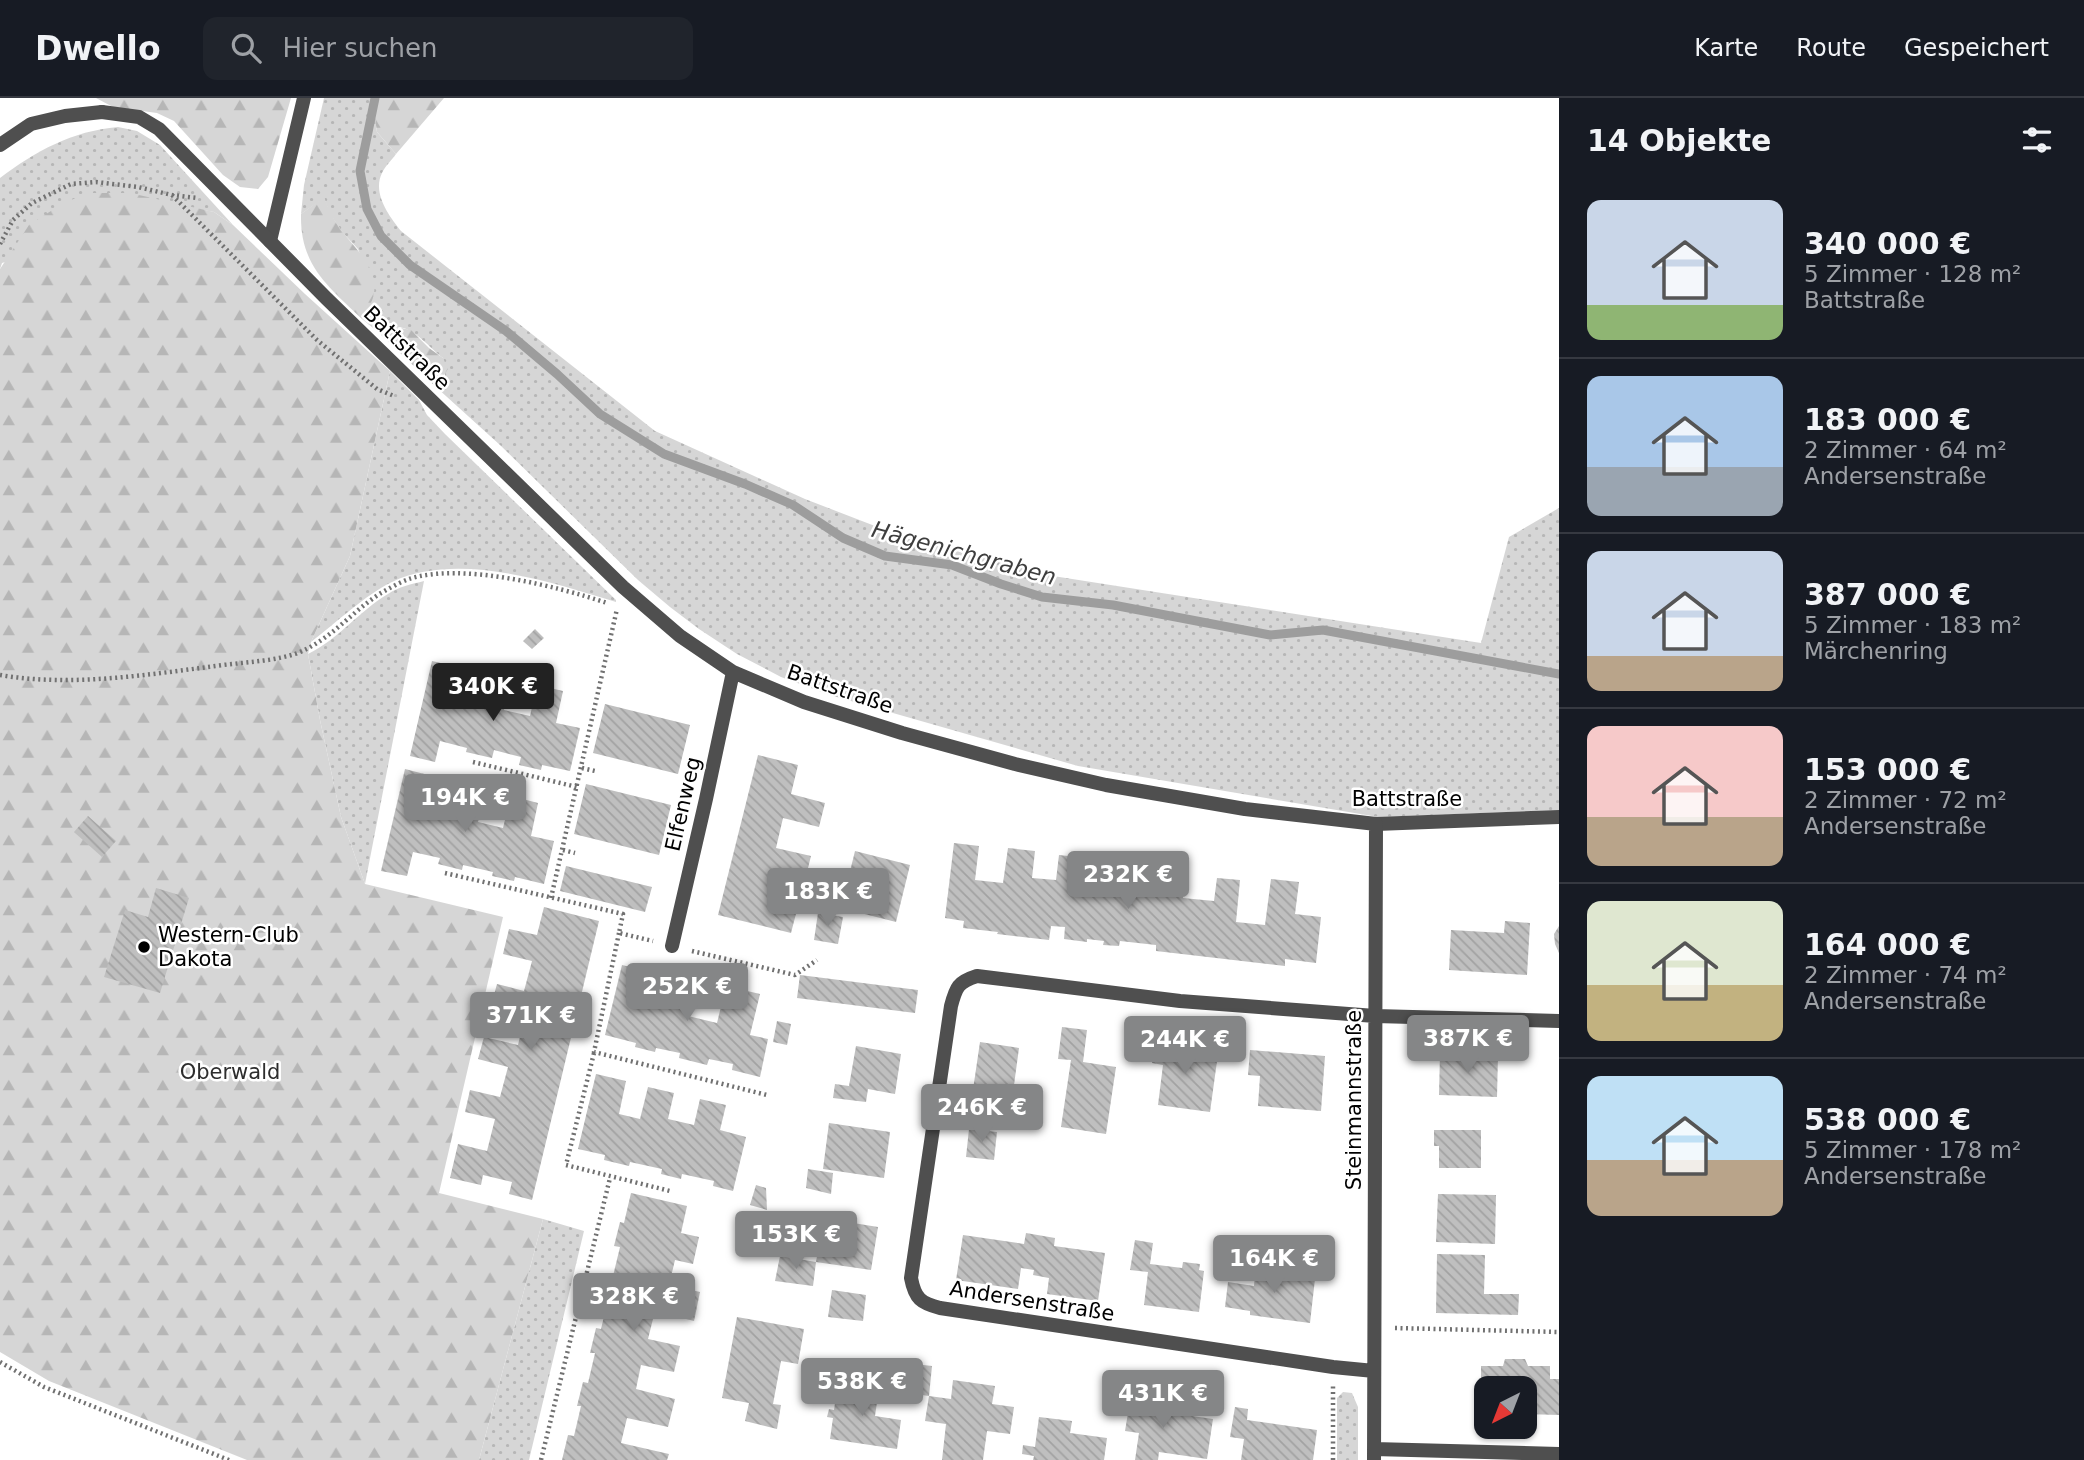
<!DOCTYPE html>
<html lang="de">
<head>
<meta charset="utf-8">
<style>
  :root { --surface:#171b24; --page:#20242c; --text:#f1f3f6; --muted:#9ea1a6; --line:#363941; --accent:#858687 }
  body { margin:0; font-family:"DejaVu Sans",sans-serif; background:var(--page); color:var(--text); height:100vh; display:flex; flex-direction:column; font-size:26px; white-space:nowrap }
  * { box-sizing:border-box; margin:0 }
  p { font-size:23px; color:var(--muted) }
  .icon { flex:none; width:38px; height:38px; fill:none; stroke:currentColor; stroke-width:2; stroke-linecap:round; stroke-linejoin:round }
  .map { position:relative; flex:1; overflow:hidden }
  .sheet { display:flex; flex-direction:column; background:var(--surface); width:525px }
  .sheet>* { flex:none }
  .needle { width:46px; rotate:222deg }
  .fabs { position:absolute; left:1474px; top:1278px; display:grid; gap:14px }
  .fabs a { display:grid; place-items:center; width:63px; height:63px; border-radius:14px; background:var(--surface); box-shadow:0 2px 5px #0004; font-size:35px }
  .price { position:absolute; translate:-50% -60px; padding:0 16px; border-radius:7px; background:var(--accent); color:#fff; font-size:23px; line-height:46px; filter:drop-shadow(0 2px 4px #0008) }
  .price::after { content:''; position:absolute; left:50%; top:42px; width:21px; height:16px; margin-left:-10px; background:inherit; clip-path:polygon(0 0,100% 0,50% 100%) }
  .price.current { background:#222; color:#fff }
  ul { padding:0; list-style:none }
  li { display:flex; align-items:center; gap:21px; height:175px; padding:0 28px }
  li+li { border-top:2px solid var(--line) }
  li span { display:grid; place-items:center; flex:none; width:196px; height:140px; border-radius:14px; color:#555 }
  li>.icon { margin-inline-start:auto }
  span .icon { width:84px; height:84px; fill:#fffc; stroke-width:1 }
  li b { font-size:30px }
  h2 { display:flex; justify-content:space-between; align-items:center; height:84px; padding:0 28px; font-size:30px }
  header { display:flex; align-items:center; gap:42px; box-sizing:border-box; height:98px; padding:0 35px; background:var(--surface); border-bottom:2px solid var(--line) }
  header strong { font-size:33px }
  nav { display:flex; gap:38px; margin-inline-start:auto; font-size:24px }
  .search { width:490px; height:63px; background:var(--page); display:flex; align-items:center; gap:18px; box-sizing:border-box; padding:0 24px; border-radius:14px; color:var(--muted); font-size:26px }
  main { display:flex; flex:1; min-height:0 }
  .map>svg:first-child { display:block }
  .green { fill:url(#green-dots) }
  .forest { fill:url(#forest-firs) }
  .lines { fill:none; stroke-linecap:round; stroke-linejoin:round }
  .stream { stroke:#9d9d9d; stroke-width:9 }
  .building { fill:url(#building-back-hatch) }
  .path { stroke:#717171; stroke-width:4.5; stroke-dasharray:2 3.5; stroke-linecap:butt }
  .lane { stroke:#4f4f4f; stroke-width:14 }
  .street { stroke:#4f4f4f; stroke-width:14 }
  .poi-dot { fill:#000; stroke:#fff; stroke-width:2.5 }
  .labels { text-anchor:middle; stroke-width:5; stroke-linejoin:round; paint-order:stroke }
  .street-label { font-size:21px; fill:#000; stroke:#fff }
  .poi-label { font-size:21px; fill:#000; stroke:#fff; text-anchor:start }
  .park-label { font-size:21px; fill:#2d2d2d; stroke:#fff }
  .water-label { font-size:23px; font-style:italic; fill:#3e3e3e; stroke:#fff }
</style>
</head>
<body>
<header>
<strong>Dwello</strong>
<div class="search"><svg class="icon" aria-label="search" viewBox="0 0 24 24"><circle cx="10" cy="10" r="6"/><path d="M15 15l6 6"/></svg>Hier suchen</div>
<nav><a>Karte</a><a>Route</a><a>Gespeichert</a></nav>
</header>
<main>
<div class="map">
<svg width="1559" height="1362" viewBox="0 0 1559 1362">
  <defs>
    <pattern id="green-dots" width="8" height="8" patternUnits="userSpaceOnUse" patternTransform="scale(1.75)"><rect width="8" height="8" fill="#d6d6d6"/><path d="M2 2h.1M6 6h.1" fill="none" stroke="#b6b6b6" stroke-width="1.8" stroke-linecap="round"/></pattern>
    <pattern id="forest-firs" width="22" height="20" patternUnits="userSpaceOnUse" patternTransform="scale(1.75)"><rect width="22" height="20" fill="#d6d6d6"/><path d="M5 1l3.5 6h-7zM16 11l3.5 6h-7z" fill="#b6b6b6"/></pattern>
    <pattern id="building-back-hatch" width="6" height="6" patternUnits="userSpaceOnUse" patternTransform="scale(1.75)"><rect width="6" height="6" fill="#bfbfbf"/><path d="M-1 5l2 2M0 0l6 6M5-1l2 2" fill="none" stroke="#a2a2a2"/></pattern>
  </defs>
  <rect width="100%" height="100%" fill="#fff"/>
  <path class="green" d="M 324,0 L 372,0 L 377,34 L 396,56 C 392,62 385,68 382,75 C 372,95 389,118 401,133 L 655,333 L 805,401 L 906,440 L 1053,478 L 1481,545 L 1509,439 L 1559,410 L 1559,712 L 1378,719 L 1078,668 L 830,597 L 781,579 L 737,556 L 699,531 L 670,509 L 638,482 L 500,347 L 436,289 L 445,278 L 443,260 C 430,250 412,227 395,229 C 390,229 383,232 378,234 L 362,221 L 374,196 L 358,151 L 343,135 L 330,116 L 324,100 L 301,116 L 304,87 Z
    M 118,29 L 137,33 L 160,47 L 233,127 L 214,114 L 181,108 L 2,165 L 0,171 L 0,80 C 36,53 72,33 118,29 Z
    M 390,273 L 419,302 L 427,317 L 445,336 L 616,502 L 616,504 C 551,484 458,453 392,484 C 365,497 336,525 311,544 L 350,458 Z
    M 424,483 L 365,786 L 341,719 L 320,622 L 308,556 C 339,541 359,513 388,496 C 398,489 412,486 424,483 Z
    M 543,1121 L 584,1133 L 529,1362 L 479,1362 Z
    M 1343,1294 L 1352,1295 L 1358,1309 L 1358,1362 L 1337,1362 L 1337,1300 Z"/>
  <path class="forest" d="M 96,0 L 291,0 L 268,79 L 258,91 L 240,89 L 223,77 L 174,23 L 157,15 L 113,9 Z
    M 372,0 L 444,0 L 396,56 L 377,34 Z
    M 91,95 L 130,95 L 214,114 L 233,127 L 305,196 L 390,273 L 350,458 L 311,544 L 308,556 L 320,622 L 341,719 L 365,786 L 503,819 L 439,1095 L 543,1121 L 479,1362 L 247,1362 L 49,1283 L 0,1254 L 0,171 L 29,127 L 65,104 Z
    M 324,99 C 329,112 334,123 342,133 C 356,152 378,169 374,195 C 373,204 366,213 362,221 C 328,188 300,168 301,116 Z
    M 396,229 L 411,232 L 429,250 L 443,260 L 448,271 L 436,289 L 378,234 Z"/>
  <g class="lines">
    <path class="stream" d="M 375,0 L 360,73 L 367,111 L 381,138 L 410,167 L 506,233 L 557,276 L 600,316 L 664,356 L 745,386 L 793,407 L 843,440 L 885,458 L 952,467 L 1001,486 L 1042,499 L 1113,507 L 1270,537 L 1323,532 L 1559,576"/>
  </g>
  <path class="building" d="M 535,531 L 544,540 L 532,551 L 523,543 Z
    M 432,563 L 458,569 L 451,600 L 477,606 L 484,576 L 511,582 L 504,612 L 530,618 L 537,587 L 563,593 L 556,625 L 580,630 L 570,673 L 542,667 L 541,672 L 519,667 L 521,659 L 494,652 L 492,660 L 466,654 L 467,650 L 440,643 L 435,664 L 410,658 Z
    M 605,606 L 690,627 L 678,676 L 593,655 Z
    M 758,657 L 798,667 L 791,696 L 825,705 L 819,729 L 783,720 L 776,750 L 811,758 L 805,782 L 777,775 L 770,801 L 798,808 L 791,835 L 718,817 Z
    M 405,671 L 432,678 L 426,706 L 452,712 L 458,686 L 486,692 L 478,724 L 503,730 L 511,698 L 538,705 L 531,738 L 554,743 L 544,786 L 515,779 L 514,783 L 492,778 L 493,774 L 463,767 L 462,772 L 438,766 L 440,760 L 413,754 L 407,778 L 381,773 Z
    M 586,686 L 671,707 L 659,757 L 574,736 Z
    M 88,718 L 116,743 L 102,759 L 74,734 Z
    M 954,745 L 979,748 L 975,782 L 1003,785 L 1008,750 L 1035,753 L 1032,780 L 1056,782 L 1059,757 L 1086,760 L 1082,791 L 1109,794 L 1113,762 L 1146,766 L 1144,784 L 1184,789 L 1183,800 L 1214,803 L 1217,780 L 1240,782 L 1236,824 L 1265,827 L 1271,781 L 1299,784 L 1295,816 L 1321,819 L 1316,865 L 1285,861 L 1285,868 L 1156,853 L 1156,847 L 1120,843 L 1119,848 L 1103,847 L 1104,843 L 1087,841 L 1087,844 L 1064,841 L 1065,829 L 1051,828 L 1049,842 L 997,836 L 998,834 L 963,830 L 964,823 L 945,820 Z
    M 855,753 L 910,767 L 896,824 L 841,810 Z
    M 566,768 L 652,789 L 645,814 L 560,793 Z
    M 156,790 L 189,800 L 160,895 L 104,879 L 125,812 L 148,819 Z
    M 544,809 L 599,823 L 532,1102 L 509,1096 L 512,1084 L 483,1077 L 481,1087 L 450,1080 L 458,1046 L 487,1053 L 495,1021 L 465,1014 L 470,992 L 500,999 L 508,969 L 478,961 L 484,939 L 518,947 L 525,917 L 491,908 L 497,886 L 524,893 L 532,863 L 503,856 L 509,831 L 537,837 Z
    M 818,815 L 843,819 L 838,846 L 814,842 Z
    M 1505,823 L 1530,825 L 1527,877 L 1449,872 L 1451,832 L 1504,835 Z
    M 1559,828 L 1559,855 L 1555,846 L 1554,836 Z
    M 622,867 L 650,874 L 643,902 L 667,907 L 674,874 L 698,880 L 688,918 L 717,925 L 726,888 L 760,896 L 750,937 L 768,941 L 760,979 L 732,972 L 733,966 L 709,961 L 707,967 L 679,960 L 680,955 L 656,950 L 655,954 L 635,949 L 636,945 L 605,937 Z
    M 800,877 L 918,892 L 915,915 L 797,900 Z
    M 777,923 L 791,926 L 787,947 L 773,944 Z
    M 1062,929 L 1087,932 L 1083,964 L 1116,969 L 1106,1036 L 1061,1029 L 1071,962 L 1058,961 Z
    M 1155,941 L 1185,946 L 1184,951 L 1218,956 L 1210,1014 L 1158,1007 L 1163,967 L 1152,965 Z
    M 980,944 L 1019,950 L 1014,987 L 1042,991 L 1037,1022 L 970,1012 Z
    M 856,948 L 901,956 L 895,996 L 868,991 L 866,1004 L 833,1000 L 835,986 L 849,988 Z
    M 1250,952 L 1325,958 L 1321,1013 L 1258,1008 L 1260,978 L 1248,977 Z
    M 1440,955 L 1498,957 L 1497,999 L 1439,997 Z
    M 596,976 L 626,983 L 619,1016 L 640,1021 L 648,989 L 674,995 L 668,1021 L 694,1027 L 700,1001 L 726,1007 L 720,1032 L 746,1039 L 733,1093 L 713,1088 L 714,1083 L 682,1076 L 681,1081 L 661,1076 L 662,1071 L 630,1064 L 629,1068 L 604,1062 L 605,1057 L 578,1051 Z
    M 829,1025 L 890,1034 L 884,1080 L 823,1071 Z
    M 969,1031 L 997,1034 L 994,1062 L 966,1059 Z
    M 1434,1032 L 1481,1032 L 1481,1070 L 1439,1070 L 1439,1048 L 1434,1048 Z
    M 808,1071 L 833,1075 L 831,1096 L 806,1090 Z
    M 756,1087 L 766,1090 L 767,1112 L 750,1107 Z
    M 631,1095 L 687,1108 L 681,1135 L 699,1139 L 693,1166 L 675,1162 L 669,1187 L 700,1194 L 694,1223 L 655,1213 L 648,1241 L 680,1248 L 674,1274 L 641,1267 L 636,1291 L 675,1301 L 668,1329 L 627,1320 L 621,1345 L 669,1356 L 667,1362 L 562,1362 L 568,1337 L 574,1338 L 581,1308 L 577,1308 L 583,1284 L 588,1285 L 595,1255 L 590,1255 L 596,1230 L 601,1231 L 608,1202 L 603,1201 L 608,1177 L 613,1178 L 620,1149 L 614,1148 L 620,1124 L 624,1125 Z
    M 1438,1096 L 1496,1097 L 1495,1146 L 1436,1144 Z
    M 822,1120 L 878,1129 L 871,1172 L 816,1164 L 819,1147 L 813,1146 L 816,1124 L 822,1125 Z
    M 1026,1135 L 1055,1140 L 1054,1148 L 1105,1155 L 1098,1203 L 1047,1196 L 1049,1180 L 1033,1177 L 1034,1172 L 1021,1170 L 1018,1191 L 956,1182 L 963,1137 L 1024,1146 Z
    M 1135,1142 L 1153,1145 L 1150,1166 L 1182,1170 L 1183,1164 L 1200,1166 L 1199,1172 L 1204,1173 L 1199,1214 L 1144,1207 L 1148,1174 L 1130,1172 Z
    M 1437,1156 L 1485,1157 L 1484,1196 L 1519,1196 L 1518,1217 L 1436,1215 Z
    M 780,1158 L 816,1164 L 813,1188 L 775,1183 Z
    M 1256,1164 L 1282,1168 L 1281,1176 L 1315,1181 L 1310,1225 L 1250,1217 L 1250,1213 L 1225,1209 L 1228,1184 L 1254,1188 Z
    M 832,1192 L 866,1197 L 863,1223 L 828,1219 Z
    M 737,1219 L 804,1231 L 798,1266 L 781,1263 L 773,1306 L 781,1307 L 777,1331 L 745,1323 L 749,1305 L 722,1300 Z
    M 1505,1261 L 1525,1261 L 1528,1268 L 1550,1268 L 1550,1281 L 1559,1281 L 1559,1317 L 1524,1316 L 1524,1290 L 1486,1290 L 1486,1315 L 1481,1315 L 1481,1268 L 1503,1268 Z
    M 915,1266 L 932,1268 L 929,1298 L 914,1296 L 915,1291 L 912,1291 Z
    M 953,1282 L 995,1288 L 992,1306 L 1014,1309 L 1010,1336 L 987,1333 L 983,1362 L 942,1362 L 946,1326 L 925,1323 L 929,1298 L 951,1301 Z
    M 838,1284 L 879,1290 L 875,1318 L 901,1322 L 897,1351 L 830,1341 L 833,1320 L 827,1319 L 829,1311 L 834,1312 Z
    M 1113,1288 L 1132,1291 L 1129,1309 L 1213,1321 L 1207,1361 L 1159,1354 L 1158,1362 L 1135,1362 L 1139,1335 L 1125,1333 L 1128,1315 L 1109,1312 Z
    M 1235,1309 L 1248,1311 L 1247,1322 L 1317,1332 L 1313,1362 L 1241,1362 L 1244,1341 L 1230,1339 Z
    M 1039,1319 L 1072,1323 L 1070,1335 L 1107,1340 L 1104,1362 L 1033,1362 L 1034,1358 L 1022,1356 L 1023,1347 L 1035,1349 Z"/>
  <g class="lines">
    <path class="path" d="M 172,97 L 317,242 L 377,291 L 394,298
      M 0,146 L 13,122 L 32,105 L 71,86 L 96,84 L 138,89 L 172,97 L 197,100
      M 0,577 C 71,589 145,577 216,568 C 243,564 269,564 295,556 C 330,543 351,514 381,495 C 390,490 400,484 409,481 C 461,464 556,488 607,505
      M 473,664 L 577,689
      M 582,670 L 595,673
      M 563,752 L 575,755
      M 445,775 L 623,816 L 619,835 L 653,843
      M 551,800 L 617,511
      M 619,835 L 594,954 L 767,997
      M 692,853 L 795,877 L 817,862
      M 594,955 L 566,1067 L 670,1093
      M 1395,1230 L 1559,1234
      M 0,1264 L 44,1289 L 229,1362
      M 541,1362 L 610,1080
      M 1333,1362 L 1333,1288"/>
    <path class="lane" d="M 0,47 L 31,26 L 65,18 L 102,14
      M 270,143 L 304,0
      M 1376,726 L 1559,719"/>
    <path class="street" d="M 102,14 L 139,19 L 159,31 L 326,200 L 623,489 L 680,538 L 733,574 L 804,604 L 902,635 L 1015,666 L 1106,687 L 1245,711 L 1376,726 L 1374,1362
      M 672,848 L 706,701 L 733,574
      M 1374,1273 L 1333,1269 L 940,1210 C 921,1205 915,1201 911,1180 L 951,908 C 956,889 958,884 977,878 L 1180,903 L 1375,918 L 1559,923
      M 1374,1351 L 1559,1356"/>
  </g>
  <circle class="poi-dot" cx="144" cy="849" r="7"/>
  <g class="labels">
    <g class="street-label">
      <text transform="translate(407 250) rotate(44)" y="7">Battstraße</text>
      <text transform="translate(840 591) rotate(19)" y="7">Battstraße</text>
      <text x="1407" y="708">Battstraße</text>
      <text transform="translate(683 706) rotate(-77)" y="7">Elfenweg</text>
      <text transform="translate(1354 1002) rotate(-90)" y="7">Steinmannstraße</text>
      <text transform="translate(1032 1203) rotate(9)" y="7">Andersenstraße</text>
    </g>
    <g class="poi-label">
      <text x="158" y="844">Western-Club<tspan x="158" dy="24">Dakota</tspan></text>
    </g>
    <g class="park-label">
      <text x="230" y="981">Oberwald</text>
    </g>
    <g class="water-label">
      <text transform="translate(964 455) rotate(15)" y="8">Hägenichgraben</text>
    </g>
  </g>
</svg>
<div class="fabs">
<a><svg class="needle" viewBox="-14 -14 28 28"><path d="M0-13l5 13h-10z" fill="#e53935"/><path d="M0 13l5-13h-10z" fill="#9ea1a6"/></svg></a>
</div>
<b class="price current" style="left:493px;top:625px">340K €</b>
<b class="price" style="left:465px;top:736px">194K €</b>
<b class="price" style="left:1128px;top:813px">232K €</b>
<b class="price" style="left:828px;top:830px">183K €</b>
<b class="price" style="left:687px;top:925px">252K €</b>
<b class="price" style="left:531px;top:954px">371K €</b>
<b class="price" style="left:1468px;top:977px">387K €</b>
<b class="price" style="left:1185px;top:978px">244K €</b>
<b class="price" style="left:982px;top:1046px">246K €</b>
<b class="price" style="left:796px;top:1173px">153K €</b>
<b class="price" style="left:1274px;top:1197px">164K €</b>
<b class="price" style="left:634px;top:1235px">328K €</b>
<b class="price" style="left:862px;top:1320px">538K €</b>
<b class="price" style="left:1163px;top:1332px">431K €</b>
</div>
<section class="sheet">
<h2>14 Objekte<svg class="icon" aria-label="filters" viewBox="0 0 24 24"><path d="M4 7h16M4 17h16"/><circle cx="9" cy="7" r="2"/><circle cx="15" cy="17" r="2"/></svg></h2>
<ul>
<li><span style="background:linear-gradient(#c9d6e8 75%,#8fb573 0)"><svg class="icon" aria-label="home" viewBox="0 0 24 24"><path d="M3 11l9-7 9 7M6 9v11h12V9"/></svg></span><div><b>340 000 €</b><p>5 Zimmer · 128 m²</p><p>Battstraße</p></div></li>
<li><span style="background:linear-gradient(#a9c7e8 65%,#9aa5b1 0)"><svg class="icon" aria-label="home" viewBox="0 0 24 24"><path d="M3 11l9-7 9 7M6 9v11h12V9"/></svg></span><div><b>183 000 €</b><p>2 Zimmer · 64 m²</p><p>Andersenstraße</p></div></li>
<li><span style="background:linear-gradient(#c9d6e8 75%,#b9a48a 0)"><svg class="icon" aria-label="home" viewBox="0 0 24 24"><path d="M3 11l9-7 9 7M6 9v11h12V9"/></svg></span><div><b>387 000 €</b><p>5 Zimmer · 183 m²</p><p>Märchenring</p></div></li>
<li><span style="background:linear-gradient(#f6c9c9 65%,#b9a48a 0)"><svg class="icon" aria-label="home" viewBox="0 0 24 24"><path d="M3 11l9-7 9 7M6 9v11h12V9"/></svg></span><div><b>153 000 €</b><p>2 Zimmer · 72 m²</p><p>Andersenstraße</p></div></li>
<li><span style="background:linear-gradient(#dfe7d0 60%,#c2b280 0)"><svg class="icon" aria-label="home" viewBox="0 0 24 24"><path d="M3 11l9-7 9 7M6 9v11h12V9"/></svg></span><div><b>164 000 €</b><p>2 Zimmer · 74 m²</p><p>Andersenstraße</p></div></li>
<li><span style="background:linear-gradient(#bfe0f5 60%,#b9a48a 0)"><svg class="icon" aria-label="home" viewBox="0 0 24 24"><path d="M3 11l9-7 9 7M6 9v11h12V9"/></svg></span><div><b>538 000 €</b><p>5 Zimmer · 178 m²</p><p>Andersenstraße</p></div></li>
</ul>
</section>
</main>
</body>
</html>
